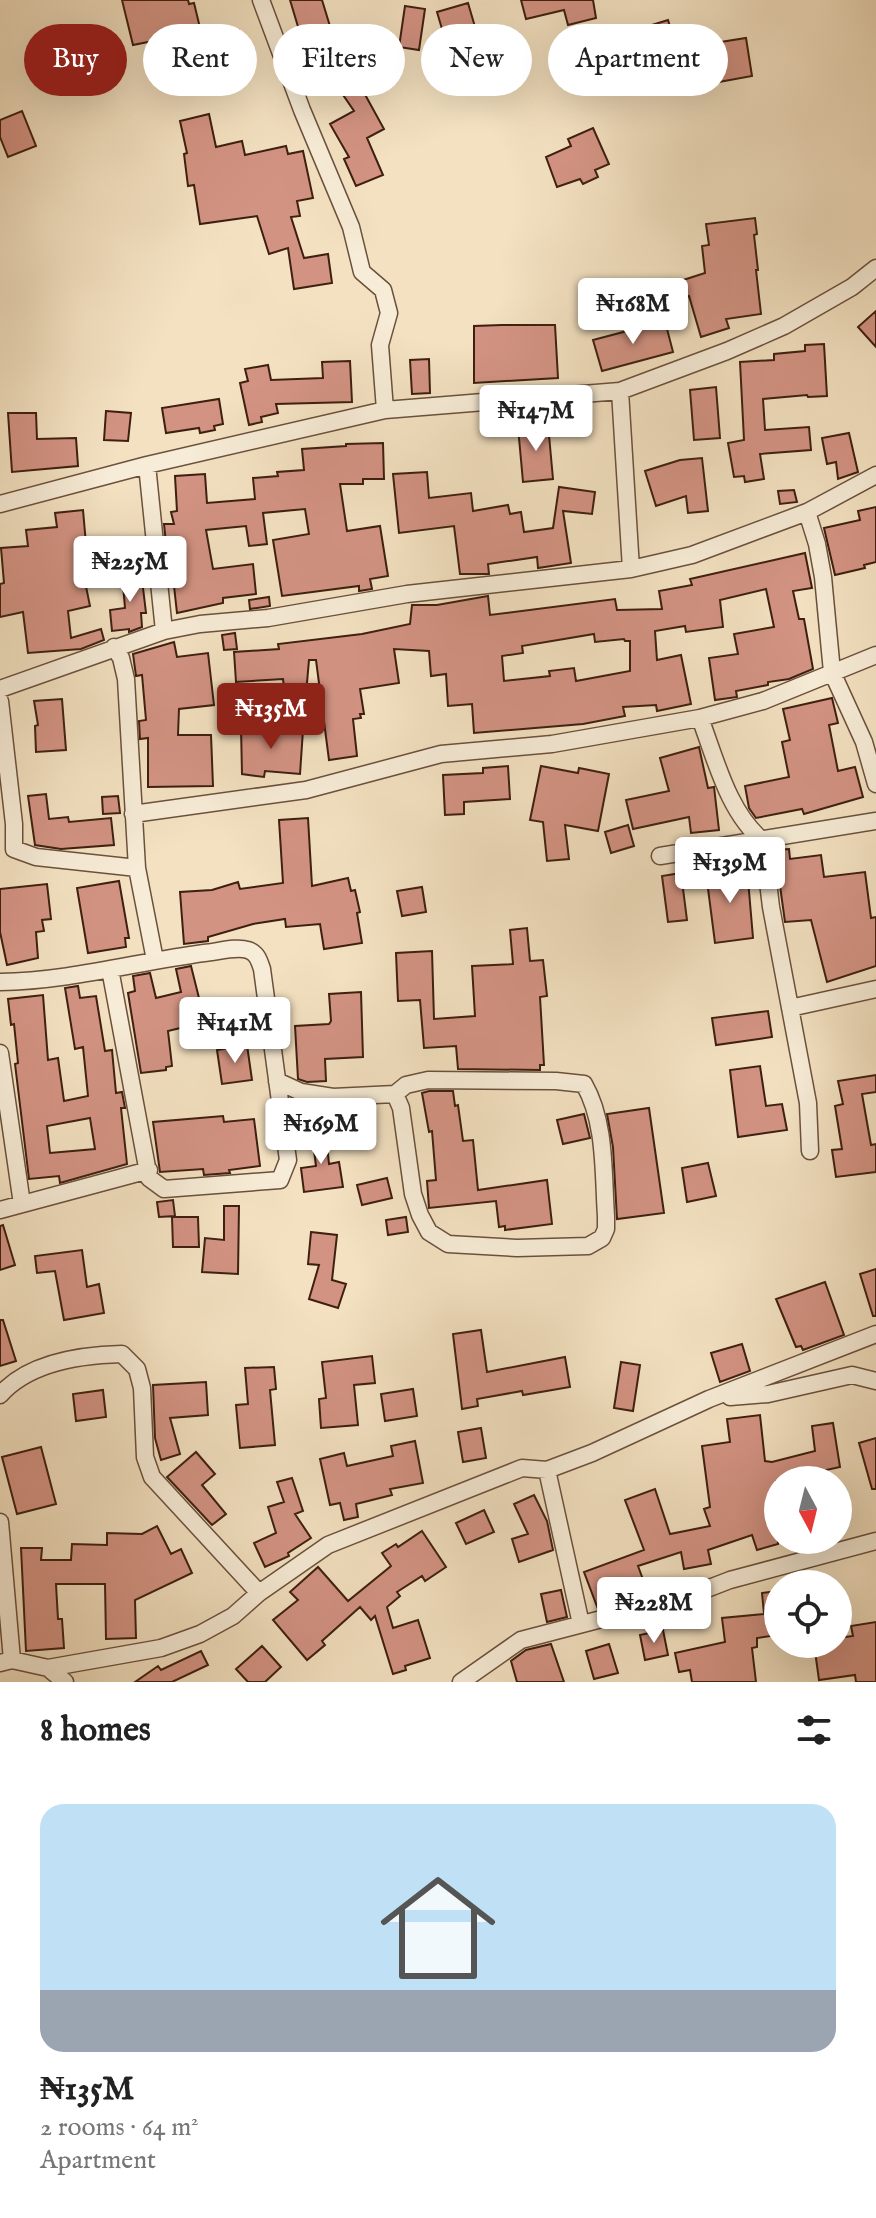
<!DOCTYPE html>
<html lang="en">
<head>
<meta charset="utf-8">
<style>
  :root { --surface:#fff; --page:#f6f6f6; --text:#222; --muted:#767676; --line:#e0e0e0; --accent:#8f2418 }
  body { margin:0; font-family:"IM FELL English",serif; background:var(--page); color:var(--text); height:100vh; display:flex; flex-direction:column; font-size:30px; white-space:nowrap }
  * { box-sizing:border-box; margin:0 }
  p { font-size:26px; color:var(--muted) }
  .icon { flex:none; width:44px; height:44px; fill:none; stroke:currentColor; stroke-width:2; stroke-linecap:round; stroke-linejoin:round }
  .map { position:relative; height:1682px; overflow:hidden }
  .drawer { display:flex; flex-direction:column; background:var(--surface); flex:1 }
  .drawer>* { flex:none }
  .hud { position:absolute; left:24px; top:24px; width:828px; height:72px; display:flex; gap:16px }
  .needle { width:52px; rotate:173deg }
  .buttons { position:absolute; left:764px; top:1466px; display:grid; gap:16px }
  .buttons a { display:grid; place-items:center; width:88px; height:88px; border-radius:50%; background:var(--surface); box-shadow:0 8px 32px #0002; font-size:40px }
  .price { position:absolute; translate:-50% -68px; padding:0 18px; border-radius:8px; background:#fff; color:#222; font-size:26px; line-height:52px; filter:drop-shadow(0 2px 4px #0008) }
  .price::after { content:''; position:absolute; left:50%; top:48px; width:24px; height:18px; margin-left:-12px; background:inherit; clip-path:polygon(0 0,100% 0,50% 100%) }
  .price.active { background:var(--accent); color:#fff }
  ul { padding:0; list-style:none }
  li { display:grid; align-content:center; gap:16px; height:424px; padding:0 40px }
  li+li { border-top:2px solid var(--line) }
  li span { display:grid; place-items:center; height:248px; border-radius:24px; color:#555 }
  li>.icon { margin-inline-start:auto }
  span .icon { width:144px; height:144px; fill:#fffc; stroke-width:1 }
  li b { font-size:34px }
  h2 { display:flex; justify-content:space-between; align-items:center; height:96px; padding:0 40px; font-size:34px }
  .tag { padding:0 28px; border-radius:36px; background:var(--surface); box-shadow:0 8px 32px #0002; font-size:28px; line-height:72px }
  .tag.active { background:var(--accent); color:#fff }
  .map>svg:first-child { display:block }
  .building { fill:#d39383; stroke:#3e1f10; stroke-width:2; fill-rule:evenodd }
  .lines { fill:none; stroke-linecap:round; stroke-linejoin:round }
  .street-casing { stroke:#6b503c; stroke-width:19 }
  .street { stroke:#f7ecd7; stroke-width:16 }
</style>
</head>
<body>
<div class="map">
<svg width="876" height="1682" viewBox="0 0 876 1682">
  <rect width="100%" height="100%" fill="#f3e1c1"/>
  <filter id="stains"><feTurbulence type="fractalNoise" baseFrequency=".0025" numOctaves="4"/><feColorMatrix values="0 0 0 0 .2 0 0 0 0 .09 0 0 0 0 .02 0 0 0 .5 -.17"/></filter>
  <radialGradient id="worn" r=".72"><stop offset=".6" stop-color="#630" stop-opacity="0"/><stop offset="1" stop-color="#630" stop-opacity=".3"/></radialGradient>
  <path class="building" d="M 122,0 L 188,0 L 189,4 L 194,3 L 201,32 L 179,37 L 184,71 L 154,76 L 148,42 L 133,45 Z
    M 290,0 L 322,0 L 340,59 L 350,52 L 371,83 L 362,89 L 384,129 L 367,138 L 383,175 L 356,186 L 344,159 L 349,157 L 330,124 L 354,111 L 317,57 L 308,60 Z
    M 521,0 L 593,0 L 596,18 L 568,25 L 564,10 L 526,19 Z
    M 468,3 L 478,37 L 447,46 L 437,12 Z
    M 405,6 L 425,9 L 419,50 L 399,47 Z
    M 668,20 L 677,49 L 746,38 L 752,76 L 697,86 L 693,62 L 663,72 L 665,80 L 637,88 L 635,81 L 584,91 L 577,56 L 614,51 L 657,39 L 652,25 Z
    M 239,30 L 251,57 L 221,70 L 209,43 Z
    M 22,111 L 36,146 L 8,157 L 0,137 L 0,120 Z
    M 209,114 L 216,147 L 242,141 L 245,155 L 286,146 L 288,154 L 303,151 L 313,198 L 297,201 L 300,216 L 291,217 L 304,258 L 328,254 L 332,283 L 294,289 L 288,248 L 269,254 L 257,216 L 200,224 L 194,185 L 188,186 L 184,154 L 187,153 L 180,121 Z
    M 593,128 L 609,164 L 595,170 L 598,177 L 583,184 L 580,179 L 557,187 L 546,157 L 571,146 L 568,139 Z
    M 755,218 L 757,234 L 754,235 L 758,270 L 756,270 L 761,314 L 726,319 L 729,328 L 701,337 L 689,296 L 682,298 L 677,282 L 705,273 L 702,246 L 709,245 L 706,224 Z
    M 876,311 L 876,347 L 858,327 Z
    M 665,321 L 673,352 L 602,371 L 593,340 Z
    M 502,325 L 555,325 L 558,378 L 474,383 L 474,326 Z
    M 824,344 L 827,396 L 808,397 L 807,395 L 763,399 L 765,430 L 809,427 L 811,450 L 760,454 L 764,479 L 745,482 L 744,476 L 734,477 L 728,443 L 744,440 L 740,362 L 774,360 L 774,354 L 805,351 L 805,345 Z
    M 429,359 L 430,393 L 412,394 L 410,360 Z
    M 350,361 L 352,402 L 276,404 L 278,413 L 261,417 L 262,422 L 249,425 L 240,383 L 248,381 L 245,369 L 268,365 L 271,380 L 323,378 L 322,362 Z
    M 716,387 L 720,438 L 694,440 L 690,390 Z
    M 219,399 L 223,424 L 214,426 L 215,430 L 200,433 L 199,428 L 166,433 L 162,408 Z
    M 106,411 L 131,413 L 128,441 L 104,440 Z
    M 8,413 L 36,413 L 37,439 L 76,438 L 78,466 L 12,472 Z
    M 548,424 L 553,479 L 523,482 L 518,427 Z
    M 849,433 L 858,472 L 838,479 L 836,462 L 827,464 L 822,438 Z
    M 383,443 L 384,479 L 363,479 L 363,484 L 340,484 L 347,531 L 380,526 L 388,576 L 370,579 L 372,589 L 359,591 L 359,586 L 282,596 L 273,540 L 309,534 L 305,509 L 263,513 L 267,544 L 249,546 L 246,526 L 206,530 L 213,569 L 253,564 L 256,594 L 223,598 L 223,603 L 177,613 L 174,586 L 183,585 L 175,543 L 166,543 L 164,524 L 174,524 L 171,512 L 177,511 L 175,476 L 205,474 L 207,503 L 255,499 L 253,478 L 278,476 L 277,472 L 304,470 L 302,449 L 346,446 L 346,444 Z
    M 702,458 L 708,511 L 688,513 L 686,496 L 656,506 L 645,471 L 680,460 Z
    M 427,472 L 429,498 L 471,493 L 473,511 L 508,505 L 510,514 L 521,512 L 524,532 L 553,528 L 559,487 L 595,492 L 592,514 L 563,511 L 571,563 L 538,568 L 537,557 L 488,564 L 489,574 L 460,574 L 454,526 L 399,533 L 393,474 Z
    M 794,490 L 797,502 L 780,504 L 778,491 Z
    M 876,507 L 876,562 L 864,565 L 865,568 L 835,575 L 824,528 L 860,520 L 858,511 Z
    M 83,510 L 88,567 L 82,567 L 90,606 L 68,611 L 71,638 L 101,629 L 104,640 L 81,649 L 28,653 L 23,612 L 0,617 L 0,584 L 4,583 L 1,548 L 28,546 L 26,530 L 57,527 L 55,513 Z
    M 805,553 L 812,588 L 793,591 L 799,619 L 804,619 L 813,669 L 789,679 L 768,682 L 768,685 L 736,691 L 737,697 L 715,700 L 709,658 L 738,654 L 734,634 L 774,627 L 766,589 L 720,600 L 723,627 L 686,632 L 685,626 L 655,631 L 657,660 L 681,655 L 691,704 L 657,711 L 656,705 L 623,707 L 625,716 L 583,724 L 474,733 L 472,704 L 448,706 L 446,674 L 431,676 L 429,651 L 394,649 L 399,683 L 360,689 L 364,714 L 360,714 L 361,718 L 353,719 L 357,756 L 329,760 L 316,660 L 309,660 L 306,694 L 285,697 L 283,679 L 236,682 L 234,652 L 279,649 L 278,644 L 362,634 L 410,624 L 412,605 L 437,605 L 488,596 L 490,615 L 615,599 L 617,610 L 662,609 L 659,591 L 692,585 L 690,579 ZM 594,634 L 595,642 L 624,639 L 625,641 L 630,641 L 630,671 L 576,681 L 574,668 L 549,671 L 550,676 L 504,681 L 502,656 L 523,653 L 522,646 Z
    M 141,571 L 146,613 L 141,613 L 142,627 L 129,632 L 129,629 L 112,631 L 110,610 L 125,608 L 122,573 Z
    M 269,597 L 270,606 L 250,609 L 249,600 Z
    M 235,633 L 237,649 L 224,650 L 222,635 Z
    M 174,642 L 177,657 L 208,653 L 214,705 L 179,709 L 178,735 L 211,735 L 213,786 L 148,787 L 148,738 L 140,739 L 139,721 L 146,720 L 142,675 L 136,676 L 133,654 Z
    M 832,698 L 838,723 L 829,725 L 838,771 L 855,767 L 863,797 L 804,814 L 802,809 L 756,818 L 749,808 L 745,786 L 789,777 L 782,742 L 790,740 L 783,709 Z
    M 62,699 L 66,750 L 36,752 L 35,726 L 38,725 L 34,701 Z
    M 241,727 L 303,730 L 300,774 L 265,771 L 264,777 L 242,774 Z
    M 699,747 L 708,788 L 714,787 L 719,830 L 691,833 L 689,817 L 633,829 L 626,800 L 669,791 L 660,758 Z
    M 508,766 L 510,799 L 464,802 L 464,814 L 445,815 L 443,775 L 483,773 L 483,768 Z
    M 541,766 L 578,773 L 579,768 L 609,774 L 598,831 L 565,825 L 569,859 L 547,861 L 543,822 L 530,820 Z
    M 46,794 L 49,819 L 68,817 L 69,822 L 111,818 L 114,845 L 61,849 L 35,845 L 28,796 Z
    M 118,796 L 120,813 L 103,814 L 102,797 Z
    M 308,818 L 312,886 L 348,878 L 351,891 L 355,890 L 360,912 L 357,913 L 362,943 L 324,949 L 320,924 L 286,927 L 285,919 L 253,924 L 208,937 L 208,941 L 184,944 L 180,892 L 212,890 L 238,882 L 240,889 L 283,883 L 279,820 Z
    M 628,825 L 634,846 L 611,853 L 605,832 Z
    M 789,849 L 790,859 L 821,855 L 824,877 L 865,872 L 871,918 L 876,917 L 876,966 L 827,982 L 811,920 L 785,922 L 775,850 Z
    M 747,868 L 753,938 L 715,943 L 706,873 Z
    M 681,873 L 687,920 L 668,922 L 662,876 Z
    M 119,881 L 129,938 L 125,938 L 126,947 L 88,953 L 77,888 Z
    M 47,884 L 51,919 L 42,920 L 44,931 L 36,932 L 38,958 L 7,965 L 0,932 L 0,889 Z
    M 422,887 L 426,912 L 402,916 L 397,891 Z
    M 527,928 L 530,961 L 543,960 L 547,996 L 540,997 L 544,1065 L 540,1065 L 540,1070 L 458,1069 L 456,1046 L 424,1048 L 420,1000 L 398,1001 L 396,953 L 432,951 L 434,1019 L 475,1016 L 472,966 L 513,964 L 510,930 Z
    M 191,966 L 205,1022 L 168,1031 L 172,1066 L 166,1067 L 166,1070 L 141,1073 L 128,993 L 135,991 L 133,976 L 150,973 L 156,998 L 181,992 L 176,969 Z
    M 78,986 L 80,998 L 96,996 L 105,1051 L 112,1050 L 116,1093 L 122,1092 L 125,1108 L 121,1108 L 127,1164 L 60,1183 L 59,1176 L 29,1179 L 15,1064 L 18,1063 L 14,1024 L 11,1025 L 8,999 L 43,995 L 48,1060 L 58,1058 L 64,1101 L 88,1096 L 83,1047 L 75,1049 L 65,988 ZM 90,1118 L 95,1149 L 50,1153 L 47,1126 Z
    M 361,992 L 363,1057 L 325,1059 L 326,1081 L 307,1082 L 298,1079 L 295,1026 L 329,1024 L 331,1021 L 329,994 Z
    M 768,1011 L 772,1037 L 716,1045 L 712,1018 Z
    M 247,1045 L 252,1080 L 222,1084 L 217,1050 Z
    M 760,1066 L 766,1106 L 782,1104 L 787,1130 L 738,1137 L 730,1070 Z
    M 876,1075 L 876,1092 L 862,1094 L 871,1145 L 876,1144 L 876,1172 L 836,1177 L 832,1150 L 842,1149 L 835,1106 L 843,1104 L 838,1081 Z
    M 429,1091 L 453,1091 L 455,1106 L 458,1105 L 463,1141 L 473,1140 L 478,1190 L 547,1180 L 552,1224 L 505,1230 L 505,1226 L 499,1227 L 496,1201 L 429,1208 L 427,1181 L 436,1180 L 432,1131 L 429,1132 L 422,1093 Z
    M 649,1108 L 664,1213 L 617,1219 L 613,1147 L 607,1114 Z
    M 584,1114 L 590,1138 L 563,1144 L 557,1120 Z
    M 223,1116 L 224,1122 L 254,1119 L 260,1166 L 229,1170 L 230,1173 L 204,1175 L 203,1169 L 160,1172 L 153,1122 Z
    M 325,1125 L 329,1164 L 339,1162 L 343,1187 L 304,1192 L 301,1168 L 316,1166 L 311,1127 Z
    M 708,1163 L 716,1196 L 687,1202 L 682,1168 Z
    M 387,1178 L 392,1198 L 362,1205 L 357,1185 Z
    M 173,1200 L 175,1216 L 159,1217 L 157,1202 Z
    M 224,1206 L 239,1206 L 238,1274 L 202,1272 L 205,1238 L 224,1240 Z
    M 172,1217 L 198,1217 L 199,1247 L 173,1247 Z
    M 406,1217 L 408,1232 L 388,1235 L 386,1220 Z
    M 3,1225 L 15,1265 L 0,1270 L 0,1226 Z
    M 311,1232 L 337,1235 L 332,1280 L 346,1284 L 338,1308 L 309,1299 L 319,1265 L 308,1264 Z
    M 82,1250 L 87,1287 L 99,1284 L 104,1313 L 64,1320 L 55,1271 L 37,1273 L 35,1256 Z
    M 876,1269 L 876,1316 L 873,1316 L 860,1274 Z
    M 825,1282 L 844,1335 L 803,1350 L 801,1346 L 796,1347 L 776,1299 Z
    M 0,1320 L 3,1320 L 16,1361 L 0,1366 Z
    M 481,1330 L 487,1372 L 565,1357 L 570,1387 L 523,1395 L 522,1391 L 477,1399 L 478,1406 L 462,1409 L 453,1334 Z
    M 742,1344 L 750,1371 L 720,1382 L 711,1353 Z
    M 372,1356 L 375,1383 L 354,1385 L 358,1425 L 321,1428 L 319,1399 L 326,1398 L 322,1362 Z
    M 621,1362 L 640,1365 L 633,1411 L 614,1408 Z
    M 274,1367 L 276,1389 L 270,1390 L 275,1445 L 240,1448 L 236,1405 L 248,1404 L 245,1368 Z
    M 206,1382 L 208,1415 L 170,1418 L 180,1454 L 161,1460 L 155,1438 L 153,1385 Z
    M 413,1389 L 417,1416 L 385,1421 L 381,1394 Z
    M 103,1390 L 106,1417 L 76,1421 L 73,1394 Z
    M 760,1415 L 765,1461 L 772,1462 L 815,1451 L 812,1426 L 833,1423 L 840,1467 L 776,1481 L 778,1544 L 757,1550 L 752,1535 L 708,1550 L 711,1564 L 684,1569 L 681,1552 L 638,1566 L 648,1593 L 598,1609 L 584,1572 L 644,1550 L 625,1500 L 655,1489 L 670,1534 L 710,1526 L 704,1509 L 710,1507 L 702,1446 L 730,1442 L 727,1419 Z
    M 481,1428 L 486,1458 L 463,1462 L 458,1432 Z
    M 876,1438 L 876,1489 L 872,1489 L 859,1443 Z
    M 415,1441 L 423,1483 L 390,1489 L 392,1495 L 356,1504 L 358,1517 L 344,1520 L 340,1503 L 330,1505 L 320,1459 L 344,1453 L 347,1466 L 393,1456 L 391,1446 Z
    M 41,1447 L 56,1504 L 17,1514 L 2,1457 Z
    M 196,1452 L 215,1474 L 202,1485 L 226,1514 L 212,1525 L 167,1477 Z
    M 292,1478 L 303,1511 L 295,1514 L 311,1538 L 288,1553 L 289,1556 L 265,1567 L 254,1543 L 276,1533 L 268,1507 L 284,1502 L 277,1482 Z
    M 534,1495 L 547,1521 L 553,1550 L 519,1562 L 512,1539 L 528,1534 L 514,1504 Z
    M 484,1510 L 494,1532 L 466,1544 L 456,1523 Z
    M 157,1526 L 171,1554 L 181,1549 L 192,1573 L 135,1600 L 136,1638 L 106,1639 L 105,1584 L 56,1584 L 58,1619 L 62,1619 L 64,1648 L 26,1651 L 21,1548 L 42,1548 L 41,1560 L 71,1560 L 72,1544 L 107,1545 L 107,1533 L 142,1534 Z
    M 422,1531 L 446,1567 L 425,1581 L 422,1576 L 397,1592 L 400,1596 L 387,1607 L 393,1628 L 418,1620 L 430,1658 L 405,1666 L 406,1670 L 393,1674 L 375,1616 L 371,1620 L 360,1607 L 322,1641 L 325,1645 L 307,1660 L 273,1620 L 298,1600 L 290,1592 L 318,1567 L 348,1601 L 391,1566 L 382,1553 L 396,1544 L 398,1547 Z
    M 561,1590 L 567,1617 L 547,1622 L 541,1594 Z
    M 778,1591 L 778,1635 L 757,1638 L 757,1647 L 752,1648 L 756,1682 L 692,1682 L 690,1670 L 679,1672 L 675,1653 L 725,1642 L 722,1618 L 764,1614 L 762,1593 Z
    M 876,1622 L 876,1682 L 856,1682 L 855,1675 L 819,1680 L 814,1644 L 838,1644 L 838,1638 L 853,1636 L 851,1626 Z
    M 663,1630 L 668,1655 L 645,1660 L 640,1635 Z
    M 551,1644 L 564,1682 L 517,1682 L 511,1661 L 526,1650 Z
    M 609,1644 L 618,1673 L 594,1679 L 586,1651 Z
    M 262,1646 L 281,1667 L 265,1682 L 248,1682 L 236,1669 Z
    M 201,1651 L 208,1665 L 172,1682 L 135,1682 L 158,1666 L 161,1670 Z"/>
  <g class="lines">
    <defs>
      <path id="street" d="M 261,0 L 302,110 L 351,227 L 362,272 L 383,290 L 389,313 L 380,345 L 385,410
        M 147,465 L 164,631
        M 0,504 L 147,465 L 385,410 L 620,391 L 727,351 L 784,326 L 852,287 L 876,268
        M 807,512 L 817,544 L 823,577 L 832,672 L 864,742 L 876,784
        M 631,569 L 692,555 L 807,512 L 876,475
        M 114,647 L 121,658 L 126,679 L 137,868 L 155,960
        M 0,689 L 164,631 L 200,624 L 268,618 L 407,594 L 631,569 L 620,391
        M 0,701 L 14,824 L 14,849 L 36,857 L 137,868
        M 700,718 C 716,760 728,812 763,841 L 771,907 L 808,1103 L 810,1151
        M 133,814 L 306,790 L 441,754 L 552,744 L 700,718 L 763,701 L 876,655
        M 660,856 L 876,821
        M 0,982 C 68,981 137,962 204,953 C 217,952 236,946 248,950 C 257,953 259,960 262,969 L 288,1160 L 280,1180 L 164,1189 L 149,1178 L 110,969
        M 790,1008 L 876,989
        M 0,1053 L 22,1204
        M 277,1081 L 301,1092 L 333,1097 L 395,1094 L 406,1085 L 428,1080 L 556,1081 L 584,1084 C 606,1122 603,1173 606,1216 L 606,1229 L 602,1238 L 588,1246 L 517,1248 L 448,1244 L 429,1232 L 420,1215 L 413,1194 L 401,1108 L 395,1094
        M 0,1210 L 149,1170
        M 0,1395 C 29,1362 80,1355 122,1354 L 137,1369 L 142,1388 L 145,1457 L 152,1477 L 259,1593
        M 730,1397 L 768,1394 L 852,1375 L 876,1381
        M 547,1470 L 581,1624
        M 0,1522 L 12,1660
        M 0,1663 L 12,1660 L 48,1668 L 161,1648 L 200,1634 L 233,1616 L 259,1593 L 328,1545 L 522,1468 L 547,1470 L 592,1453 L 709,1399 L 876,1334
        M 48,1668 L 65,1682
        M 461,1682 L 521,1640 L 686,1597 L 730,1580 L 876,1541"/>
    </defs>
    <use href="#street" class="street-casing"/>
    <use href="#street" class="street"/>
  </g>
  <rect width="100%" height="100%" filter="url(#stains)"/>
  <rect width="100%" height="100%" fill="url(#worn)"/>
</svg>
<div class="buttons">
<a><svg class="needle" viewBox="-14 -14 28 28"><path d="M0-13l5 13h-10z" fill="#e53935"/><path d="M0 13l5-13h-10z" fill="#767676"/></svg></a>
<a><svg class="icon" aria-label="locate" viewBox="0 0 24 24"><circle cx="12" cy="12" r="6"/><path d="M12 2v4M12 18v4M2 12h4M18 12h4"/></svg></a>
</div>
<b class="price" style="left:633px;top:346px">₦168M</b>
<b class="price" style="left:536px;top:453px">₦147M</b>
<b class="price" style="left:130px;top:604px">₦225M</b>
<b class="price active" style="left:271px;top:751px">₦135M</b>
<b class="price" style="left:730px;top:905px">₦139M</b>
<b class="price" style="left:235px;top:1065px">₦141M</b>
<b class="price" style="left:321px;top:1166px">₦169M</b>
<b class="price" style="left:654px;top:1645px">₦228M</b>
<div class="hud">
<a class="tag active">Buy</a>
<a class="tag">Rent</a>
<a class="tag">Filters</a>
<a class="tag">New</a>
<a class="tag">Apartment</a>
</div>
</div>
<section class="drawer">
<h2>8 homes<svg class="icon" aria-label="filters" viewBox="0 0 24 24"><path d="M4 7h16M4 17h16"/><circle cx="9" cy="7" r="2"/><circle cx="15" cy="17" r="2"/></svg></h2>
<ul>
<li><span style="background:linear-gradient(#bfe0f5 75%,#9aa5b1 0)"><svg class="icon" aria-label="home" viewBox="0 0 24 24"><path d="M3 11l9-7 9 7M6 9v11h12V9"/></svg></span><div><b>₦135M</b><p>2 rooms · 64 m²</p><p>Apartment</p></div></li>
</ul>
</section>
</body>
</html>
